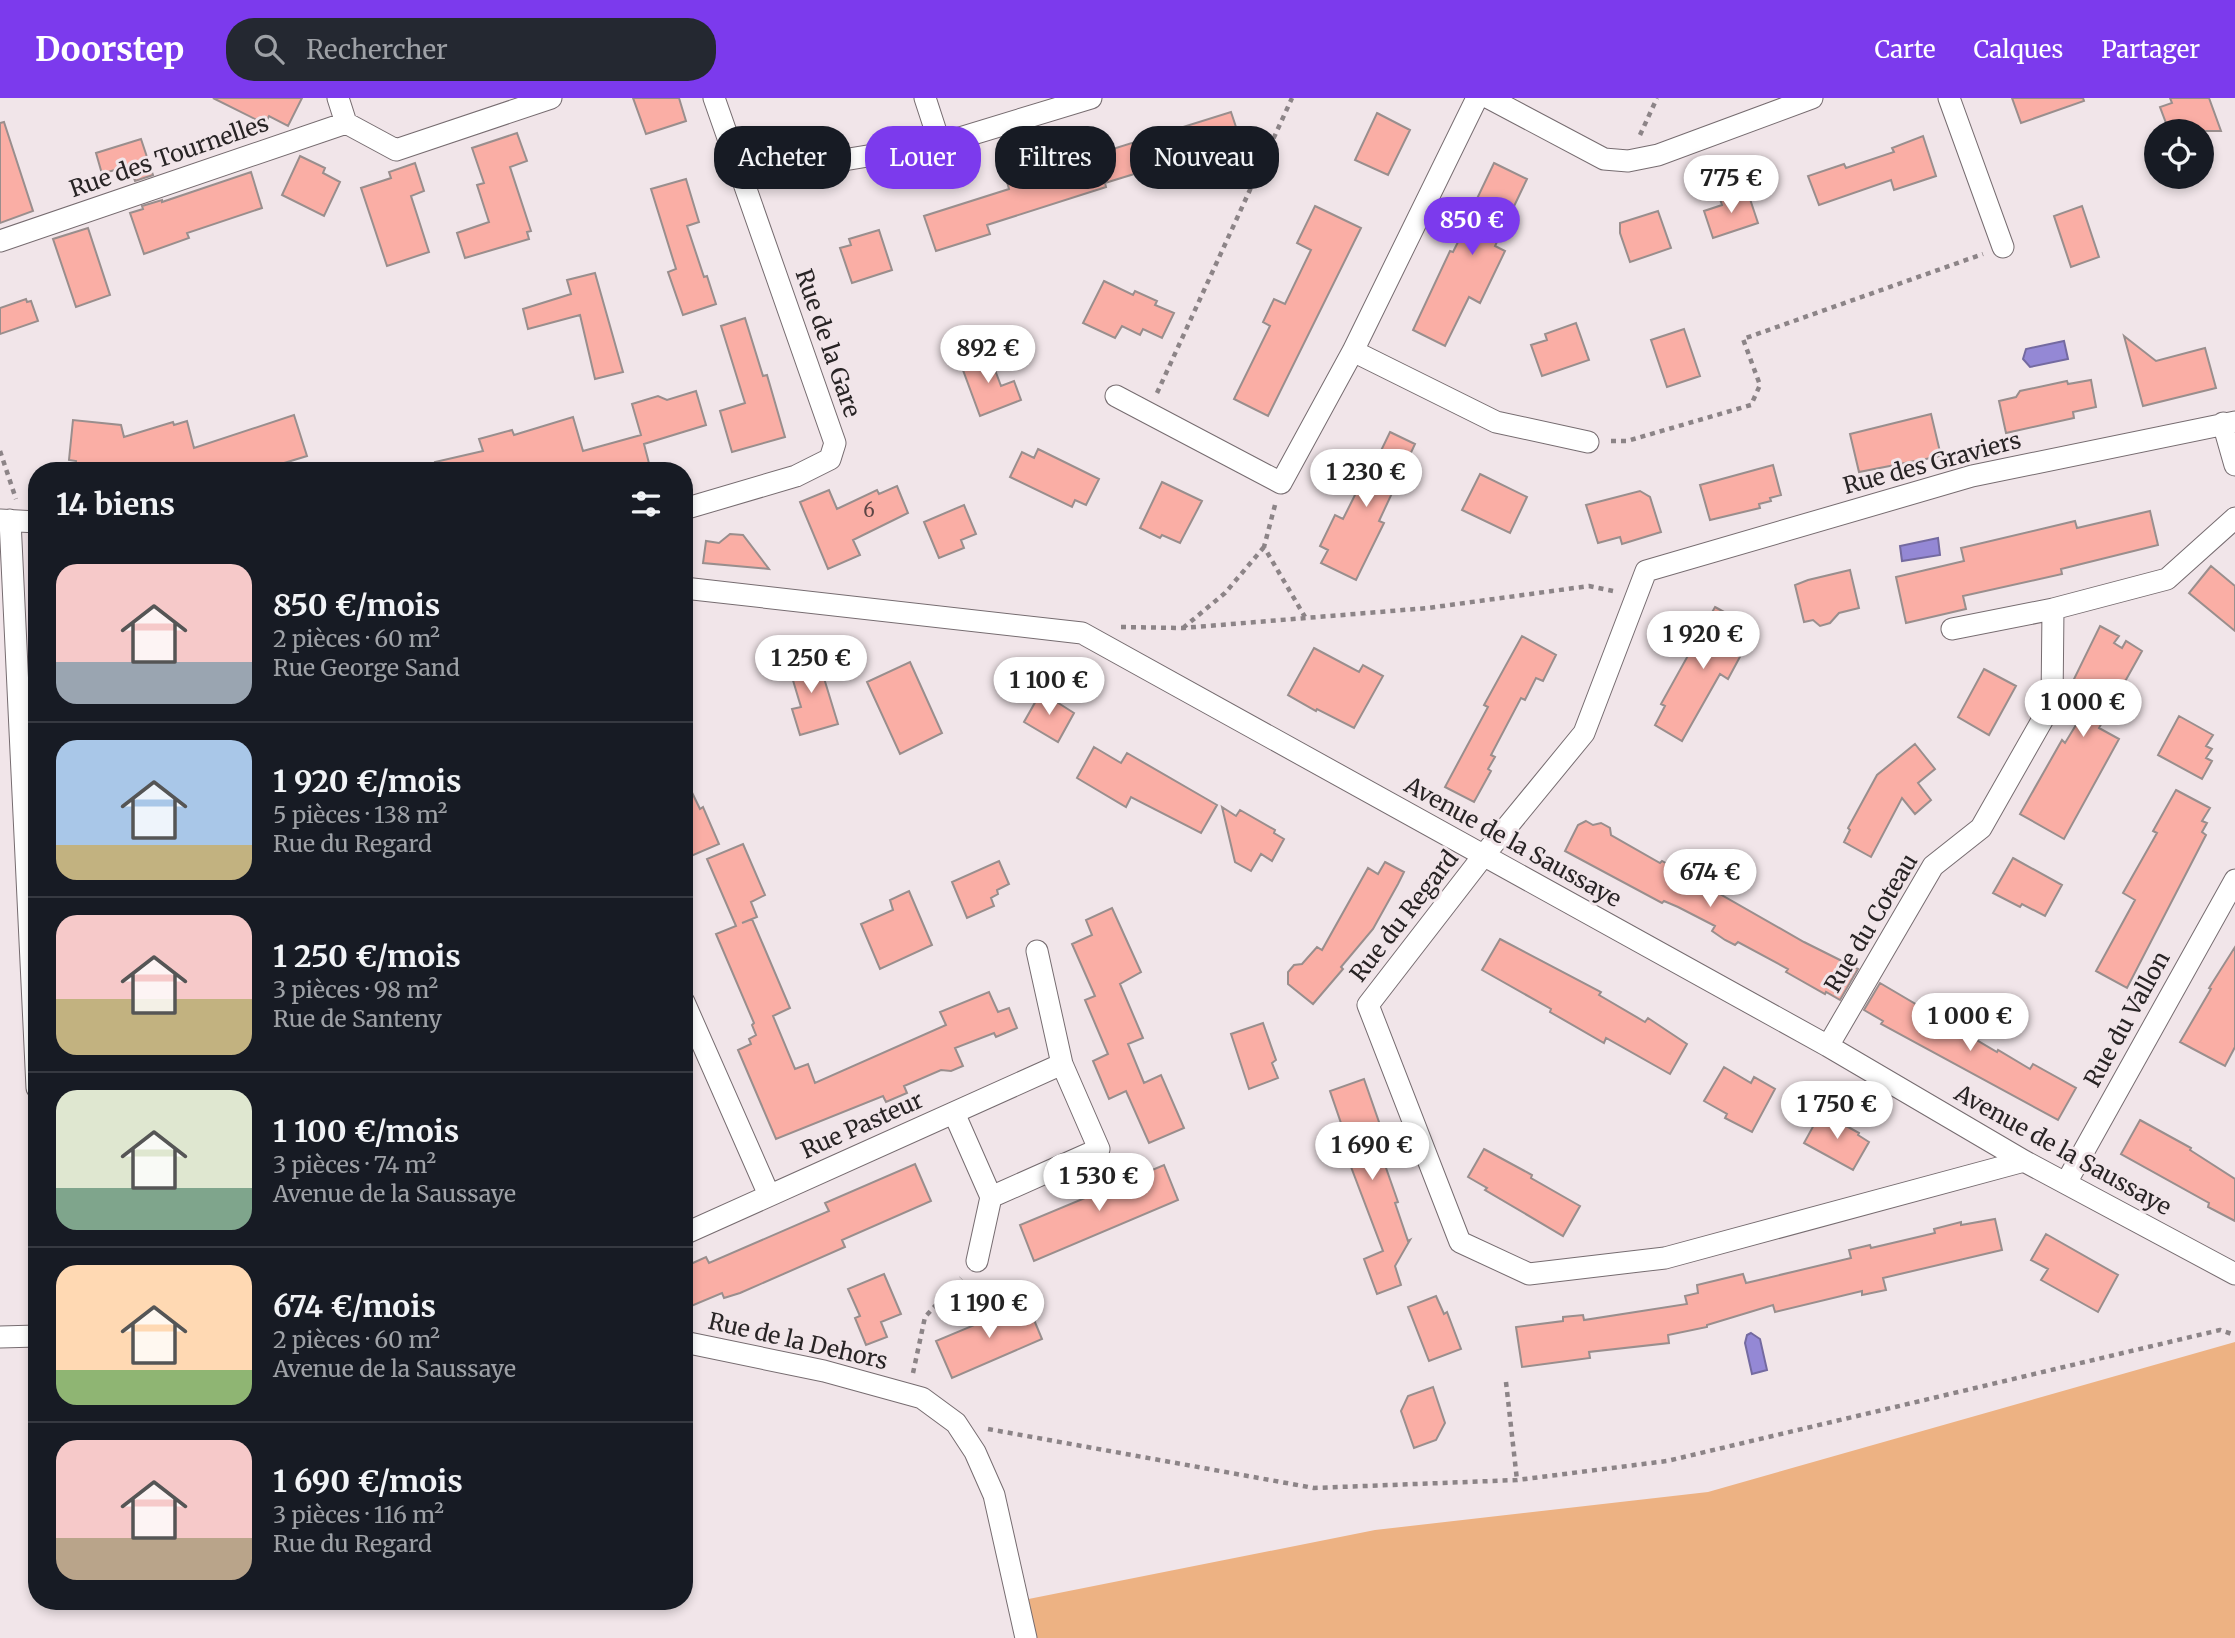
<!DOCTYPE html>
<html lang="fr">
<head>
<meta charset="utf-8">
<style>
  :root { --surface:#171b24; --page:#242831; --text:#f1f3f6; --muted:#9ea1a6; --line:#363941; --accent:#7c3aed }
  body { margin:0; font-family:Merriweather,serif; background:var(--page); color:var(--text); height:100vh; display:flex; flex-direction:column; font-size:26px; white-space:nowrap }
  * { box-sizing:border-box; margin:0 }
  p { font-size:23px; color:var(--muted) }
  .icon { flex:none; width:38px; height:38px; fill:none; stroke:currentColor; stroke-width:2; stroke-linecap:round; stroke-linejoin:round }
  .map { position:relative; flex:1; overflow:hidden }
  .details { position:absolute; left:28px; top:364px; width:665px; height:1148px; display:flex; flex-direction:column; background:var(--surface); border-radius:28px; box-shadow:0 4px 10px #0003 }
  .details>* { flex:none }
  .hud { position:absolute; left:714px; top:28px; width:665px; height:63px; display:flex; gap:14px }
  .controls { position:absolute; left:2144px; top:21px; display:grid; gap:14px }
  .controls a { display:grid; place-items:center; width:70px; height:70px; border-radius:50%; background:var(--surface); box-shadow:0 4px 10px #0003; font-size:35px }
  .price { position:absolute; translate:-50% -60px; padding:0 16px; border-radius:24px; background:#fff; color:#222; font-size:23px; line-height:46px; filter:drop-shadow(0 2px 4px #0008) }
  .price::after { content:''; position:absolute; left:50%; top:42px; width:21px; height:16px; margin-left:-10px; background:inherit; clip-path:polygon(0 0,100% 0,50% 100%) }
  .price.on { background:var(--accent); color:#fff }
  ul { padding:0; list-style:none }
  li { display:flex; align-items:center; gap:21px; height:175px; padding:0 28px }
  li+li { border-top:2px solid var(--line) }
  li span { display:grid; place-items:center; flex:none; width:196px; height:140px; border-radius:21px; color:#555 }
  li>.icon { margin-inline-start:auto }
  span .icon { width:84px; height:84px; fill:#fffc; stroke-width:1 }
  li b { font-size:30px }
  h2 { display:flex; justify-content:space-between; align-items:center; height:84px; padding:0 28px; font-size:30px }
  .pill { padding:0 24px; border-radius:28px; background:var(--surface); box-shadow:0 4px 10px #0003; font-size:24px; line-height:63px }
  .pill.on { background:var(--accent); color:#fff }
  header { display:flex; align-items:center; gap:42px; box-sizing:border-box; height:98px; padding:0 35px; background:var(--accent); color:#fff }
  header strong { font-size:33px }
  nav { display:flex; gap:38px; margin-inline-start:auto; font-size:24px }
  .search { width:490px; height:63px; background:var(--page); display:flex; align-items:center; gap:18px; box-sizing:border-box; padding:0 24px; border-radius:28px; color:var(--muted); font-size:26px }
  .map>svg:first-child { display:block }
  .green { fill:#edb283 }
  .water { fill:#9488d5; stroke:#746aa0; stroke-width:2 }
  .building { fill:#faaea5; stroke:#998e8d; stroke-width:2 }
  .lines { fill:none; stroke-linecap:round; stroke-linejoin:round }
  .minor-casing { stroke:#766c70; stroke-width:23 }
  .path { stroke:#8c8487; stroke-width:4.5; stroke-dasharray:5 5; stroke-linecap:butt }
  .minor { stroke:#fff; stroke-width:21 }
  .labels { text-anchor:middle; stroke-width:6; stroke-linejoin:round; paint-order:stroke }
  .number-label { font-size:19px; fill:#5c4645 }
  .street-label { font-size:23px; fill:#282425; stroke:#f1e5e9 }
</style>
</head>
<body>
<header>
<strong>Doorstep</strong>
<div class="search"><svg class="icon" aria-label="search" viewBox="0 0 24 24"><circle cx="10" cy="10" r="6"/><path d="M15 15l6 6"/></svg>Rechercher</div>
<nav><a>Carte</a><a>Calques</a><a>Partager</a></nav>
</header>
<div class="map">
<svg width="2235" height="1540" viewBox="0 0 2235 1540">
  <rect width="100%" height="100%" fill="#f1e5e9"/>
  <path class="green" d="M 2235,1244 L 2235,1540 L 1024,1540 L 1013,1504 L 1375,1432 L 1708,1394 Z"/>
  <path class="water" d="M 2064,243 L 2068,261 L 2030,269 L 2023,261 L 2026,251 Z
    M 1938,440 L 1940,457 L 1902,463 L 1900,448 Z
    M 1751,1235 L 1760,1241 L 1767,1272 L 1752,1276 L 1745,1245 L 1747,1237 Z"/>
  <path class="building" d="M 213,0 L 302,0 L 288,28 L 269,18 L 265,26 Z
    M 633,0 L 679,0 L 686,23 L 646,36 Z
    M 2012,0 L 2083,0 L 2084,3 L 2021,25 Z
    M 2170,0 L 2209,0 L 2221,33 L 2169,33 L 2160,9 L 2172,5 Z
    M 1231,14 L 1242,47 L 1197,61 L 1196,57 L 1105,85 L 1106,89 L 987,127 L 990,136 L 936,153 L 924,118 L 1009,91 L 1007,84 Z
    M 1377,15 L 1410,32 L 1388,77 L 1355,62 Z
    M 4,24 L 33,113 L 0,125 L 0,25 Z
    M 517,35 L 527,63 L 510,69 L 531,133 L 527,134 L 529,141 L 465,160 L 457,135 L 489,124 L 477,87 L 484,85 L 472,50 Z
    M 1923,38 L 1936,78 L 1894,92 L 1891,82 L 1819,107 L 1808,78 L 1844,66 L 1846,70 L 1894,54 L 1892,50 Z
    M 141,41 L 153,77 L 135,83 L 130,67 L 102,76 L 96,55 Z
    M 300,58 L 325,70 L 323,75 L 340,84 L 324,118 L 282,97 Z
    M 415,65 L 424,93 L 411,98 L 429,154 L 387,168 L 361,90 L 391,80 L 389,74 Z
    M 1494,65 L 1527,81 L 1495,148 L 1505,153 L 1480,205 L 1469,199 L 1445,248 L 1413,232 L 1450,153 L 1453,154 L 1475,110 L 1473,109 Z
    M 251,74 L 262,110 L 187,135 L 189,140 L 144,156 L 130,115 L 143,111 L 142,108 L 162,102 L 162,104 Z
    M 686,81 L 699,124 L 687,128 L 704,179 L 707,178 L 716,206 L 683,217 L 668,174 L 676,171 L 651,91 Z
    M 1747,92 L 1758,125 L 1713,140 L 1704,113 L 1722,107 L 1720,101 Z
    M 1315,108 L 1361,130 L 1268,318 L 1234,301 L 1270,228 L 1263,224 L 1274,201 L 1285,206 L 1311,152 L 1297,145 Z
    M 2082,108 L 2099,159 L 2071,169 L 2054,118 Z
    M 1658,113 L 1671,150 L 1630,164 L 1620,135 L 1620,125 Z
    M 88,130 L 110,197 L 76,209 L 53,141 Z
    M 879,132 L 892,172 L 852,185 L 840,150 L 851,147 L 849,141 Z
    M 595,175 L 623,274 L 595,281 L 580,217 L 528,231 L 523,211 L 571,196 L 567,182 Z
    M 1104,183 L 1133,197 L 1135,193 L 1157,203 L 1155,207 L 1174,215 L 1162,240 L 1143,231 L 1140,237 L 1122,228 L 1115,240 L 1083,225 Z
    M 26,201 L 27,204 L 31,203 L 38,223 L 0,236 L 0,210 Z
    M 745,220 L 763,278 L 767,277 L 785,339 L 732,354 L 720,313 L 745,305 L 721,228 Z
    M 1576,225 L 1589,262 L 1542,278 L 1531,247 L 1547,242 L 1545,236 Z
    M 1684,231 L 1700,278 L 1667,289 L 1651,242 Z
    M 2124,238 L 2156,263 L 2205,250 L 2216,290 L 2143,308 Z
    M 988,253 L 1001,288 L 1014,283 L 1021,302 L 980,318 L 960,264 Z
    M 2091,282 L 2096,309 L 2073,314 L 2074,320 L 2006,335 L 1999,303 L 2016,299 L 2020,293 L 2067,283 L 2068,286 Z
    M 696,293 L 706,327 L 644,346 L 651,373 L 436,373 L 435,364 L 483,353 L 479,341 L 512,332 L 514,337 L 573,319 L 583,353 L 641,337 L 632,306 L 658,298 L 667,302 Z
    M 1931,316 L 1941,358 L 1859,374 L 1850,336 Z
    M 294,317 L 307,358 L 258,373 L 138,373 L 138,371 L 110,368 L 109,373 L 75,373 L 76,363 L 69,362 L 73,322 L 121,327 L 124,339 L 173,324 L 174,327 L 187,323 L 194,350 Z
    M 1390,334 L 1415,346 L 1379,423 L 1384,425 L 1356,482 L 1321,465 L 1328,452 L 1320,448 L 1335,417 L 1343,421 L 1362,383 L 1354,380 L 1366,355 L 1377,361 Z
    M 1038,351 L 1099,381 L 1086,407 L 1075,402 L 1072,409 L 1010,379 L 1022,354 L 1034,360 Z
    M 1773,367 L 1781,397 L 1770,400 L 1771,403 L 1759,406 L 1760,410 L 1710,422 L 1700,387 Z
    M 1480,376 L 1527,399 L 1510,435 L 1462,412 Z
    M 1162,384 L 1202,403 L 1180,445 L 1162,437 L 1160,440 L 1140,430 Z
    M 897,388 L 908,415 L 853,442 L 860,457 L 828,471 L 800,404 L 829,392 L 837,411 L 877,392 L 879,396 Z
    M 1640,393 L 1650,399 L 1661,434 L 1622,446 L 1620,439 L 1598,445 L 1586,407 Z
    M 964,407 L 976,436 L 961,442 L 964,450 L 939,460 L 924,424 Z
    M 2150,413 L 2158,447 L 2061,471 L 2062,476 L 1963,498 L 1966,511 L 1906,525 L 1896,479 L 1964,463 L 1961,450 L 2075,423 L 2077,430 Z
    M 730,436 L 743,437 L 769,471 L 703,465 L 706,443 L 719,445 Z
    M 2211,468 L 2235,488 L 2235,533 L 2189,495 Z
    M 1850,472 L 1859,510 L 1839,515 L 1830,525 L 1820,528 L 1813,522 L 1804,524 L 1795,487 L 1808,482 Z
    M 1715,509 L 1755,531 L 1728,581 L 1720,576 L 1682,643 L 1655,627 L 1665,608 L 1661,606 Z
    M 2100,528 L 2119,538 L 2114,545 L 2122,550 L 2126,543 L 2142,553 L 2099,630 L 2119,641 L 2064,741 L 2020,716 L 2062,642 L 2065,645 L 2096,594 L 2074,581 Z
    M 1522,538 L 1556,557 L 1543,583 L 1536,580 L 1525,602 L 1521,600 L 1491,657 L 1495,659 L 1488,671 L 1491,673 L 1474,704 L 1445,689 L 1488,609 L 1484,607 Z
    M 1314,550 L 1359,574 L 1363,567 L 1383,578 L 1354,630 L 1317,611 L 1316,613 L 1288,597 Z
    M 816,554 L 838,626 L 800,637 L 792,611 L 801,609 L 789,569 L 793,567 L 791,561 Z
    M 910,564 L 942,635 L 900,656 L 867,584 Z
    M 1984,571 L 2016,588 L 1989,637 L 1958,619 Z
    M 1041,594 L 1074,615 L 1058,644 L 1024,624 Z
    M 2179,618 L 2213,637 L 2206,648 L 2212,651 L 2206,660 L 2212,663 L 2202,681 L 2158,657 Z
    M 1915,646 L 1935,671 L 1918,685 L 1931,702 L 1915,716 L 1902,700 L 1871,759 L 1844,744 L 1850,732 L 1848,730 L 1877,677 Z
    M 1094,649 L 1121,665 L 1127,655 L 1217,707 L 1201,735 L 1131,699 L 1126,709 L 1077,680 Z
    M 684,678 L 700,711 L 703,709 L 719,746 L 691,758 L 684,743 Z
    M 2176,692 L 2210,710 L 2202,723 L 2207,725 L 2202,734 L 2206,737 L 2127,890 L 2096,873 L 2135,802 L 2123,795 L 2157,735 L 2153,733 Z
    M 1222,709 L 1236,718 L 1240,712 L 1275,732 L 1274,735 L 1284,741 L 1272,763 L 1261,756 L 1251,773 L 1235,764 Z
    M 1586,723 L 1593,727 L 1601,725 L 1610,730 L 1611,737 L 1660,765 L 1662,763 L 1804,844 L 1858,871 L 1840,902 L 1826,894 L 1825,896 L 1786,874 L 1788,871 L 1738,844 L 1735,847 L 1725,842 L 1712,833 L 1715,828 L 1678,809 L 1664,803 L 1662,805 L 1565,753 L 1578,727 Z
    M 743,746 L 765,797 L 751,804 L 757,819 L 742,825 L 752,821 L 790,910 L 773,918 L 795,971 L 808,966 L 815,985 L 946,927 L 940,914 L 989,894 L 998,914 L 1009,910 L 1017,930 L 996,939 L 994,935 L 955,950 L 963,968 L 951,973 L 941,972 L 904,988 L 907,995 L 886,1004 L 883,998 L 776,1041 L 738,952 L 751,946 L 749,941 L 756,937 L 752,927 L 754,925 L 716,836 L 736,828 L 707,761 Z
    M 2013,760 L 2062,787 L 2045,818 L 2022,806 L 2020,809 L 1993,795 Z
    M 999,763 L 1009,786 L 997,792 L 998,796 L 991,800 L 994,808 L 967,820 L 952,784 Z
    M 1385,764 L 1404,774 L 1398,786 L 1373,831 L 1341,869 L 1343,871 L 1313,906 L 1288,886 L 1288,874 L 1294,867 L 1302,866 L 1317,849 L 1322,852 L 1368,770 L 1378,776 Z
    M 909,793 L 932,847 L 880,871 L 861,826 L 893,812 L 890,802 Z
    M 1112,810 L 1141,874 L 1120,886 L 1143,940 L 1128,946 L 1144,985 L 1161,977 L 1184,1030 L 1149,1045 L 1126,993 L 1109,1001 L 1093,963 L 1108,956 L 1085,902 L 1095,898 L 1072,846 L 1092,837 L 1086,822 Z
    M 1500,841 L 1601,894 L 1599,897 L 1645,924 L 1648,920 L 1687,946 L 1670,976 L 1606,940 L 1604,945 L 1550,914 L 1551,911 L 1482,872 Z
    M 2235,849 L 2235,949 L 2225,968 L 2180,944 L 2211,891 L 2209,890 Z
    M 1880,885 L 1997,954 L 1998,952 L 2030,971 L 2033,966 L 2076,990 L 2058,1022 L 1881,926 L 1883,923 L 1864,912 Z
    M 1263,925 L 1276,962 L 1272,965 L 1278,980 L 1249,991 L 1231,936 Z
    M 1724,969 L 1751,985 L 1754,979 L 1775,991 L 1752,1034 L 1725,1020 L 1727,1016 L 1704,1003 Z
    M 1364,981 L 1380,1027 L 1372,1030 L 1398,1104 L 1395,1105 L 1408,1143 L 1410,1142 L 1395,1168 L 1401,1187 L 1377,1196 L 1364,1161 L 1383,1153 L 1348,1061 L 1353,1060 L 1330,993 Z
    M 1821,1014 L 1859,1035 L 1858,1037 L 1869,1044 L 1853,1072 L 1804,1045 Z
    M 2140,1022 L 2191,1050 L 2190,1052 L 2235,1081 L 2235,1123 L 2208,1109 L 2209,1105 L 2121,1056 Z
    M 1484,1051 L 1532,1077 L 1531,1080 L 1580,1108 L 1563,1138 L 1485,1092 L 1487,1090 L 1468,1079 Z
    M 915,1066 L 931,1103 L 842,1142 L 845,1149 L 740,1195 L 724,1200 L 722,1195 L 684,1211 L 684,1169 L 706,1159 L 709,1165 L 829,1113 L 825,1105 Z
    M 1164,1067 L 1178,1102 L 1034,1163 L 1020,1127 Z
    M 1995,1121 L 2002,1152 L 1883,1180 L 1886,1192 L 1862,1197 L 1862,1193 L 1775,1214 L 1773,1207 L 1707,1227 L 1707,1229 L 1668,1237 L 1669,1245 L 1589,1254 L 1590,1260 L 1522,1269 L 1516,1229 L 1563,1223 L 1563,1219 L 1583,1217 L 1584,1222 L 1687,1206 L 1685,1198 L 1698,1195 L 1697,1187 L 1743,1176 L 1746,1185 L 1851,1160 L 1849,1152 L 1870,1147 L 1871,1150 L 1935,1135 L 1934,1131 L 1961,1124 L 1961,1127 Z
    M 2046,1136 L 2118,1177 L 2098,1214 L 2041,1182 L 2048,1171 L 2031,1162 Z
    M 884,1176 L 901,1216 L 881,1224 L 887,1239 L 866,1247 L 855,1220 L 860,1218 L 848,1191 Z
    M 1436,1198 L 1444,1216 L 1447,1214 L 1461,1251 L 1429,1263 L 1408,1209 Z
    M 1027,1205 L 1042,1241 L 952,1280 L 936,1243 Z
    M 1433,1289 L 1445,1325 L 1436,1342 L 1414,1350 L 1401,1313 L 1408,1298 Z"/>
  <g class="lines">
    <defs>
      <path id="minor" d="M 338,0 L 346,25
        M 925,0 L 940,46
        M 1489,0 L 1604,61 L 1628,63 L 1658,57 L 1812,0
        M 1949,0 L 2003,149
        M 741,79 L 940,46 L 1091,0
        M 0,143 L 346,25 L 396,52 L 551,0
        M 1353,253 L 1496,324 L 1588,344
        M 1116,298 L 1281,385 L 1353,253 L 1477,0
        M 2223,325 L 2235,367
        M 684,411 L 796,378 L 830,361 L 835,345 L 714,0
        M 0,422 L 37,424
        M 10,422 L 37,990
        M 684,490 L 1082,535 L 1828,948 L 2024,1063 L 2235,1176
        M 1952,531 L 2053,511 L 2167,481 L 2235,420
        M 684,904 L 769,1097
        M 1828,948 L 1933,768 L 1981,730 L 2052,605 L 2053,511
        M 954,1015 L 991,1099 L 1099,1051 L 1062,966 L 1037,853
        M 2024,1063 L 1665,1160 L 1529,1176 L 1460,1144 L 1368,907 L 1484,757 L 1584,635 L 1646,473 L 1972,378 L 2235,324
        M 2066,1085 L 2235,782
        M 684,1136 L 1062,966
        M 977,1163 L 991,1099
        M 0,1239 L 37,1238
        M 684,1244 L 824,1273 L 922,1300 L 956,1325 L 975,1354 L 994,1397 L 1026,1540"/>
    </defs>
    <use href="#minor" class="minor-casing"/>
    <path class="path" d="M 1640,37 L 1657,0
      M 1157,295 L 1292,0
      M 1611,343 L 1627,343 L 1751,307 L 1760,287 L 1743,241 L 1983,156
      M 0,353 L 16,401
      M 1275,407 L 1264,449 L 1305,519
      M 1121,529 L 1183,530 L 1428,510 L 1589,488 L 1613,493
      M 1183,530 L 1225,495 L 1264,449
      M 913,1275 L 925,1219 L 961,1180
      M 1506,1284 L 1517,1382
      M 988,1331 L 1314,1390 L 1517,1382 L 1667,1363 L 2220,1232 L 2235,1237"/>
    <use href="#minor" class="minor"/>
  </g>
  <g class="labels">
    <g class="number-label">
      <text x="869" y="419">6</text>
    </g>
    <g class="street-label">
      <text transform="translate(169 58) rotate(-19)" y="8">Rue des Tournelles</text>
      <text transform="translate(828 245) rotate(71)" y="8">Rue de la Gare</text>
      <text transform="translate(1932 365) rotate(-15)" y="8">Rue des Graviers</text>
      <text transform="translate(1513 744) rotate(29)" y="8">Avenue de la Saussaye</text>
      <text transform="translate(1404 818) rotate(-52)" y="8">Rue du Regard</text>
      <text transform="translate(1871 825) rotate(-59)" y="8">Rue du Coteau</text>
      <text transform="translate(2127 921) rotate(-61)" y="8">Rue du Vallon</text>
      <text transform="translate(862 1027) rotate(-24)" y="8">Rue Pasteur</text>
      <text transform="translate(2063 1052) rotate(29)" y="8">Avenue de la Saussaye</text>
      <text transform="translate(798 1243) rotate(13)" y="8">Rue de la Dehors</text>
    </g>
  </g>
</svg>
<div class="controls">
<a><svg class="icon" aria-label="locate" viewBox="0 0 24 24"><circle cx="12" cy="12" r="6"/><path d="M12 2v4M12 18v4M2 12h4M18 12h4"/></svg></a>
</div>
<b class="price" style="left:1731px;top:117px">775 €</b>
<b class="price on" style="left:1472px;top:159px">850 €</b>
<b class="price" style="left:988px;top:287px">892 €</b>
<b class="price" style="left:1366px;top:411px">1 230 €</b>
<b class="price" style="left:1703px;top:573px">1 920 €</b>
<b class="price" style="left:811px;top:597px">1 250 €</b>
<b class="price" style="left:1049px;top:619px">1 100 €</b>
<b class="price" style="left:2083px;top:641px">1 000 €</b>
<b class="price" style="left:1710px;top:811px">674 €</b>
<b class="price" style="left:1970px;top:955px">1 000 €</b>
<b class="price" style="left:1837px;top:1043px">1 750 €</b>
<b class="price" style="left:1372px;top:1084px">1 690 €</b>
<b class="price" style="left:1099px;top:1115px">1 530 €</b>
<b class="price" style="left:989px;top:1242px">1 190 €</b>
<div class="hud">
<a class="pill">Acheter</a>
<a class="pill on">Louer</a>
<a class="pill">Filtres</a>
<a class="pill">Nouveau</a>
</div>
<section class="details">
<h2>14 biens<svg class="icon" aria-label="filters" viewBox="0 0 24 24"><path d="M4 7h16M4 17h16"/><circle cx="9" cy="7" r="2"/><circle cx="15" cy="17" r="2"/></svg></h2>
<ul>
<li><span style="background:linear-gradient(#f6c9c9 70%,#9aa5b1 0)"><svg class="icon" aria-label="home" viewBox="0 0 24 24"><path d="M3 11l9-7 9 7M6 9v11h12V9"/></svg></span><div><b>850 €/mois</b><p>2 pièces · 60 m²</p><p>Rue George Sand</p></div></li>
<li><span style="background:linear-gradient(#a9c7e8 75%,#c2b280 0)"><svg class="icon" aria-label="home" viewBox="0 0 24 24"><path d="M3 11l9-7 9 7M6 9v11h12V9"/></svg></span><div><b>1 920 €/mois</b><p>5 pièces · 138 m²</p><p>Rue du Regard</p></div></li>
<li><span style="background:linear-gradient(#f6c9c9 60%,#c2b280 0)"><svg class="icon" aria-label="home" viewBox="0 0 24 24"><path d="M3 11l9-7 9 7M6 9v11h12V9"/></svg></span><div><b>1 250 €/mois</b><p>3 pièces · 98 m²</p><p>Rue de Santeny</p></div></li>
<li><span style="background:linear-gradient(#dfe7d0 70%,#7fa58c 0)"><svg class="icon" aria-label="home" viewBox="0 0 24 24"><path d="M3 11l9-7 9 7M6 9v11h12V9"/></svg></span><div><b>1 100 €/mois</b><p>3 pièces · 74 m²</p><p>Avenue de la Saussaye</p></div></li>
<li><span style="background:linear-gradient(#ffd9b3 75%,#8fb573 0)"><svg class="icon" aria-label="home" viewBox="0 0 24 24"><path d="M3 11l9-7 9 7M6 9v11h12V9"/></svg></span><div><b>674 €/mois</b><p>2 pièces · 60 m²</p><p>Avenue de la Saussaye</p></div></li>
<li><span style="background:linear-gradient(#f6c9c9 70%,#b9a48a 0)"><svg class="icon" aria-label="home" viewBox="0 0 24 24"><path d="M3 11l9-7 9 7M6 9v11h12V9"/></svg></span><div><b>1 690 €/mois</b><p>3 pièces · 116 m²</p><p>Rue du Regard</p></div></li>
</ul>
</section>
</div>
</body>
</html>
